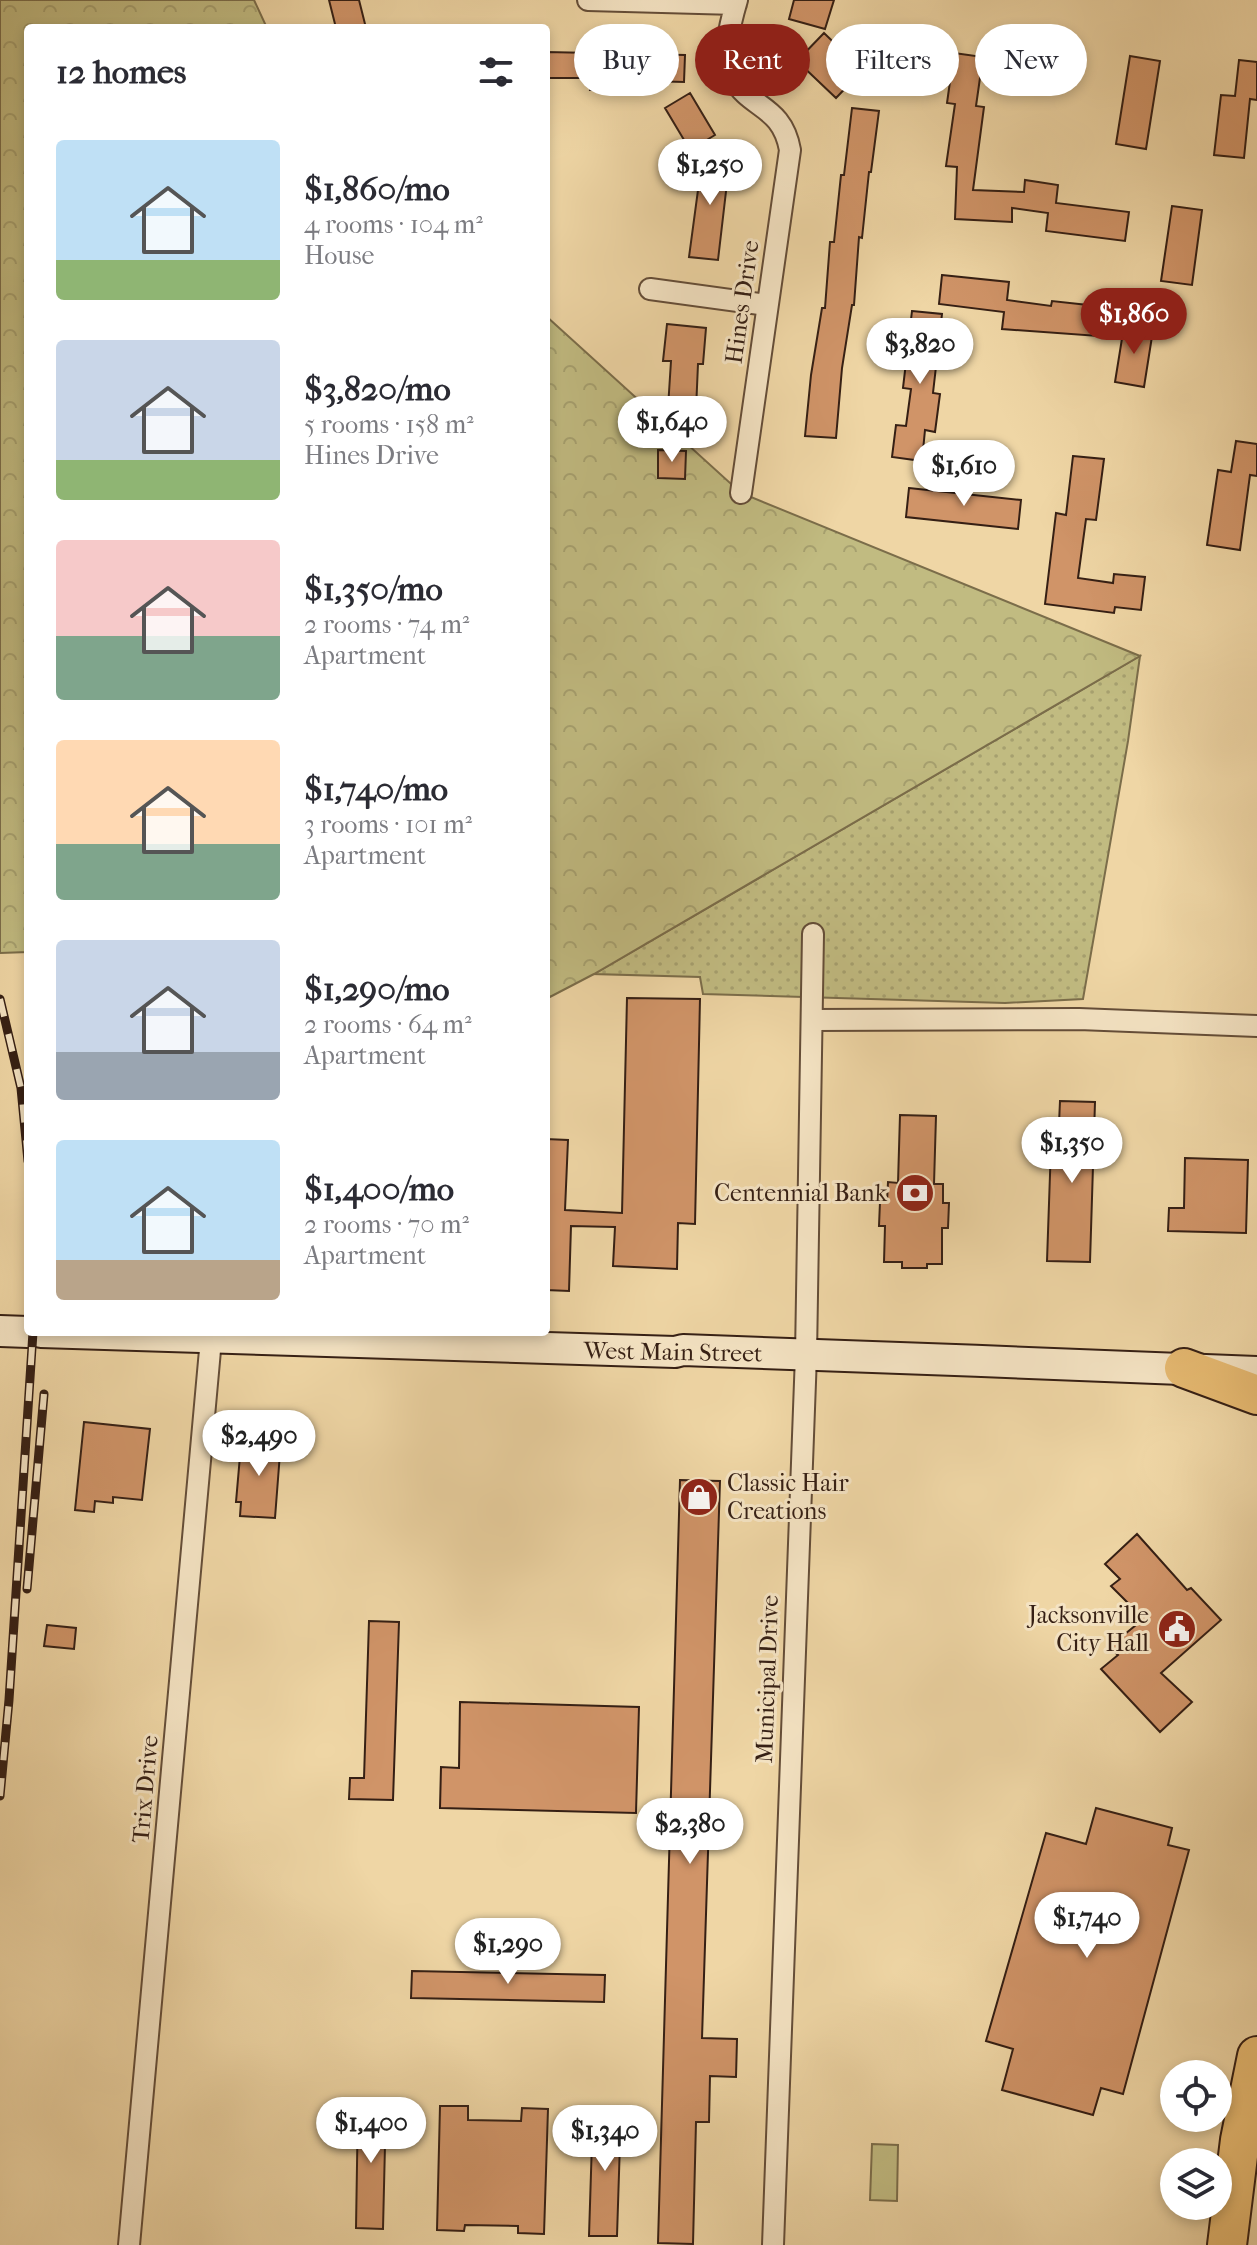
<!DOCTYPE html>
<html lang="en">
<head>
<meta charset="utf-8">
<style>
  :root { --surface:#fff; --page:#f7f7f7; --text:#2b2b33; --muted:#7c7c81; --accent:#8f2418 }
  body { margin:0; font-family:"IM FELL French Canon",serif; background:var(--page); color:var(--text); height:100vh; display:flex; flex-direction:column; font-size:30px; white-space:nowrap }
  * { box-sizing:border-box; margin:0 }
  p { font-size:26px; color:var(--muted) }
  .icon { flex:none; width:44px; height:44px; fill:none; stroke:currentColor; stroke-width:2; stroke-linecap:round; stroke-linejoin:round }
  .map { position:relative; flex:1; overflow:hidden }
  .side { position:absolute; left:24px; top:24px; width:526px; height:1312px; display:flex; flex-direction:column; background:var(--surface); border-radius:8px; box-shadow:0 4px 12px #0003 }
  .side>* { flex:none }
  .guide { position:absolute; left:574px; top:24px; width:562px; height:72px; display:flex; gap:16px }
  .fabs { position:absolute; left:1160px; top:2060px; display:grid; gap:16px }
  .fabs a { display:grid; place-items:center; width:72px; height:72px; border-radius:50%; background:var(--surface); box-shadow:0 4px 12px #0003; font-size:40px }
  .price { position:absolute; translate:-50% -68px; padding:0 18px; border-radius:28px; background:#fff; color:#222; font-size:26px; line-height:52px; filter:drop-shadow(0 2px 4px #0008) }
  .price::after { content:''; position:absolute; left:50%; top:48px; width:24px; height:18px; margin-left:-12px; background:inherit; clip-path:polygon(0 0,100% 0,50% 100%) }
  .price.selected { background:var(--accent); color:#fff }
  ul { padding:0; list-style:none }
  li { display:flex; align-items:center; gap:24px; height:200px; padding:0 32px }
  li span { display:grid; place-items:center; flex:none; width:224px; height:160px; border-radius:8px; color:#555 }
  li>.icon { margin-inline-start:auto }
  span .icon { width:96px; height:96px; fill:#fffc; stroke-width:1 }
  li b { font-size:34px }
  h2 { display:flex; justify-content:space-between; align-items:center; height:96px; padding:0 32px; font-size:34px }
  .tag { padding:0 28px; border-radius:36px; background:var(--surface); box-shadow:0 4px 12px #0003; font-size:28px; line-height:72px }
  .tag.selected { background:var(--accent); color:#fff }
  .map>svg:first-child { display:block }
  .grass { fill:url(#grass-dots); stroke:#7b6d4a; stroke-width:2 }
  .forest { fill:url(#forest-crowns); stroke:#7b6d4a; stroke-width:2 }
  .pitch { fill:#c1bb81; stroke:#7b6d4a; stroke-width:2 }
  .building { fill:#d09468; stroke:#351f14; stroke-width:2 }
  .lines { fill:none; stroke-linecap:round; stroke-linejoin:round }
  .street-casing { stroke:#644d38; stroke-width:24 }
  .secondary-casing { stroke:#351f14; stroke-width:34 }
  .highway-casing { stroke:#351f14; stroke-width:42 }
  .street { stroke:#f5e4c4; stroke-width:20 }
  .secondary { stroke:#f5e4c4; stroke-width:30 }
  .highway { stroke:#e8bb72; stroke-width:38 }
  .rail-casing { stroke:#351f14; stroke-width:9 }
  .rail { stroke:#f5e4c4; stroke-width:6; stroke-dasharray:18; stroke-linecap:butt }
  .labels { text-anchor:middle; stroke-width:6; stroke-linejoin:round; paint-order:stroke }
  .street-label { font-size:24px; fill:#351f14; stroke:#f5e4c4 }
  .poi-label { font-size:24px; fill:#351f14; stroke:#f5e4c4; text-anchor:end }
</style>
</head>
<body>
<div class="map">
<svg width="1257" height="2245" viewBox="0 0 1257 2245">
  <defs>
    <pattern id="grass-dots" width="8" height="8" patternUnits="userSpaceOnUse" patternTransform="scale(2)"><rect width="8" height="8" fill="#c1bb81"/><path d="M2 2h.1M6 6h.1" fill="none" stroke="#a6a06f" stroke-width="1.8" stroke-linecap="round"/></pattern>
    <pattern id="forest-crowns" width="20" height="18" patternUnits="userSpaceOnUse" patternTransform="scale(2)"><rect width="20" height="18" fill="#c1bb81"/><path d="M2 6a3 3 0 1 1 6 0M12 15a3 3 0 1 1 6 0" fill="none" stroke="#a6a06f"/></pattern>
  </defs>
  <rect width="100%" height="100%" fill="#efd6a5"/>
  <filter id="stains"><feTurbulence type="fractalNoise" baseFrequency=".0025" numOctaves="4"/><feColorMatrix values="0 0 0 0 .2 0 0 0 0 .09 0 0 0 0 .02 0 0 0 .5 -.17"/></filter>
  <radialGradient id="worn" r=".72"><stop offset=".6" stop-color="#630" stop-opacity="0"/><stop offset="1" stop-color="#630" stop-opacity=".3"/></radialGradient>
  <path class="grass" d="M 1140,656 L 1128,741 L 1083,999 L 1005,1003 L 703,994 L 700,977 L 594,974 Z"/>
  <path class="forest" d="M 0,0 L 254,0 L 267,28 L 28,28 L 28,952 L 0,953 Z
    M 546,316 L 741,493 L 1140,656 L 594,974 L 546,999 Z"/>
  <path class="pitch" d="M 872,2144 L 898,2145 L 897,2201 L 870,2200 Z"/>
  <path class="building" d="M 329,0 L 359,0 L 366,28 L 336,28 Z
    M 794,0 L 834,0 L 825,29 L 789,19 Z
    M 824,33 L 853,61 L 847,68 L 856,77 L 836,98 L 797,61 Z
    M 546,52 L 685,55 L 684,82 L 609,80 L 608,90 L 590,90 L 591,78 L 546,78 Z
    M 954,53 L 983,57 L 976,106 L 984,107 L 973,190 L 1024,192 L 1025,180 L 1058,185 L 1056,203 L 1129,212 L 1125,241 L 1046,231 L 1048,213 L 1012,208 L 1012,222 L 955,219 L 957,167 L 946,166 L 955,104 L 947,103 Z
    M 1130,56 L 1160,61 L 1146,149 L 1116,144 Z
    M 1239,60 L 1257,62 L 1257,100 L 1250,99 L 1244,158 L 1214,155 L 1221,95 L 1235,96 Z
    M 690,93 L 715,135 L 690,150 L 665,108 Z
    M 852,108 L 879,111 L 871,172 L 869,172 L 862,238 L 859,237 L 854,305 L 852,305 L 842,368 L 836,438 L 805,436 L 811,375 L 822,308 L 825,308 L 830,242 L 834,242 L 841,175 L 844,175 Z
    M 703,153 L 730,157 L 718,260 L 689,257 Z
    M 1172,206 L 1202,210 L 1192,285 L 1161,281 Z
    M 942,275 L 1009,282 L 1007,300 L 1051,306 L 1052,301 L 1115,308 L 1112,337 L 1002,329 L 1004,312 L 939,304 Z
    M 912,311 L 942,314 L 933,393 L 940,394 L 935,432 L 925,430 L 922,461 L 892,457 L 896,425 L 906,426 L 911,389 L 903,388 Z
    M 667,324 L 706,328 L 703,364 L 698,364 L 696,410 L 668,408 L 671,361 L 663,361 Z
    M 1124,326 L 1153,330 L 1144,387 L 1115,382 Z
    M 1236,441 L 1257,444 L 1257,476 L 1250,475 L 1240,550 L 1207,545 L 1218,470 L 1231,472 Z
    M 658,450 L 686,451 L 685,479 L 658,478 Z
    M 1073,456 L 1104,459 L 1096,520 L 1086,519 L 1078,578 L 1113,583 L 1114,574 L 1145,577 L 1141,610 L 1115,607 L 1114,613 L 1045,604 L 1056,513 L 1066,515 Z
    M 909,488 L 1021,500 L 1018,529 L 906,517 Z
    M 627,998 L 700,999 L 695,1224 L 678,1223 L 677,1269 L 613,1266 L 615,1227 L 571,1226 L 569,1291 L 546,1290 L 546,1139 L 568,1140 L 565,1210 L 622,1213 Z
    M 1060,1101 L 1095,1102 L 1090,1262 L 1047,1261 L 1051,1146 L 1058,1146 Z
    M 900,1115 L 936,1116 L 934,1184 L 943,1184 L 943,1203 L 949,1203 L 948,1228 L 942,1228 L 942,1264 L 927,1264 L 927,1268 L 902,1268 L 902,1262 L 884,1262 L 885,1226 L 879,1226 L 880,1202 L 887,1202 L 888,1182 L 898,1183 Z
    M 1185,1158 L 1248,1160 L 1246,1233 L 1168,1231 L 1169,1208 L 1184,1208 Z
    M 84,1422 L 150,1429 L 142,1500 L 113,1497 L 113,1503 L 95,1501 L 94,1512 L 75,1510 Z
    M 245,1438 L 281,1440 L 275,1518 L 240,1516 L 241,1502 L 236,1502 L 240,1456 L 244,1457 Z
    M 680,1480 L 720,1481 L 702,2038 L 737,2039 L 736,2077 L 710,2076 L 709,2122 L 696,2122 L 693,2244 L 658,2243 Z
    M 1137,1534 L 1187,1590 L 1191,1588 L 1221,1620 L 1161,1673 L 1192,1702 L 1160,1732 L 1101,1669 L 1118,1655 L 1109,1647 L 1136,1625 L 1136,1611 L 1111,1586 L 1120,1579 L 1105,1564 Z
    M 369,1621 L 399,1622 L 393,1800 L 349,1799 L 350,1778 L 364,1778 Z
    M 47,1625 L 76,1628 L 74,1649 L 44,1646 Z
    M 460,1702 L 639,1707 L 636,1813 L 440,1808 L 441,1767 L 459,1768 Z
    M 1096,1808 L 1172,1828 L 1168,1845 L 1189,1850 L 1123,2094 L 1101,2088 L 1093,2115 L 1002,2090 L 1013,2049 L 986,2041 L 1046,1833 L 1086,1844 Z
    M 412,1971 L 605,1975 L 604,2002 L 411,1998 Z
    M 358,2103 L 386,2103 L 383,2229 L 356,2228 Z
    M 440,2106 L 468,2106 L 468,2120 L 521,2121 L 522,2108 L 548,2109 L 544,2234 L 518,2233 L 518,2226 L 465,2225 L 464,2231 L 437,2230 Z
    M 593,2110 L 621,2111 L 617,2236 L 589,2236 Z"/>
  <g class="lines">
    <defs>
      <path id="street" d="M 588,0 L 736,4
        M 737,0 C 730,24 721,55 734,79 C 750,109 782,105 790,150 L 741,493
        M 650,289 L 767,305
        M 812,1020 L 1079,1019 L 1257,1026
        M 129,2245 L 211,1339
        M 773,2245 L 806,1355 L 813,934"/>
      <path id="secondary" d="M 0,1331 L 28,1332
        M 41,1332 L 675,1352 L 683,1350 C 874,1358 1066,1363 1257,1372"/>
      <path id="highway" d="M 1184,1368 L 1257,1395
        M 1227,2245 L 1240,2140 L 1257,2056"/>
    </defs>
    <use href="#street" class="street-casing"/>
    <use href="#secondary" class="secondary-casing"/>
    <use href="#highway" class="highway-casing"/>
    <use href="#street" class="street"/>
    <use href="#secondary" class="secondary"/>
    <use href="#highway" class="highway"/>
    <defs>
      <path id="rail" d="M 0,999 L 21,1088 L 28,1161
        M 27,1589 L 44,1394
        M 0,1796 L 9,1700 L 33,1332"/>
    </defs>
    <use href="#rail" class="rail-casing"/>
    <use href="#rail" class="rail"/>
  </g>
  <defs>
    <symbol id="bank-disc" viewBox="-11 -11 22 22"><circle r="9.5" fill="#8f2418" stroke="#f5e4c4"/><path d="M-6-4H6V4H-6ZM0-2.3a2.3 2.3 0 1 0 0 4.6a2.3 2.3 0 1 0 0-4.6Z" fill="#fff"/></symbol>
    <symbol id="shop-disc" viewBox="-11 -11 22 22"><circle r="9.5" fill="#8f2418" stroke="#f5e4c4"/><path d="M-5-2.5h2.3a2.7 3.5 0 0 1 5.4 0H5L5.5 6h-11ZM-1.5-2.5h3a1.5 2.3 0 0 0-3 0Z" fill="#fff"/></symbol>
    <symbol id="civic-disc" viewBox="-11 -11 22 22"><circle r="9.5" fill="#8f2418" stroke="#f5e4c4"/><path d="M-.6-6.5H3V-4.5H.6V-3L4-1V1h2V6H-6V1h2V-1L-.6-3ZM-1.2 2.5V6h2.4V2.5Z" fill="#fff"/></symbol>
  </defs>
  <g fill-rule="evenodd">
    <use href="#bank-disc" x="893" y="1171" width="44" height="44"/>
    <use href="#shop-disc" x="677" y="1475" width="44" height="44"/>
    <use href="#civic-disc" x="1155" y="1607" width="44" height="44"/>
  </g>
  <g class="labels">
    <g class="street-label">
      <text transform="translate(742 302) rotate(-82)" y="8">Hines Drive</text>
      <text transform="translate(673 1352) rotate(1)" y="8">West Main Street</text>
      <text transform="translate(767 1679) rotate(-88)" y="8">Municipal Drive</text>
      <text transform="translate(145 1789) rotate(-85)" y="8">Trix Drive</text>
    </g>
    <g class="poi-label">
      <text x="887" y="1201">Centennial Bank</text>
      <text x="727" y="1491" text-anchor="start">Classic Hair<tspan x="727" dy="28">Creations</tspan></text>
      <text x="1149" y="1623">Jacksonville<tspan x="1149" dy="28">City Hall</tspan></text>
    </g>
  </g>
  <rect width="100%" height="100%" filter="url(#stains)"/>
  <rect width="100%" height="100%" fill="url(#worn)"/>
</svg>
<div class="fabs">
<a><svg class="icon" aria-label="locate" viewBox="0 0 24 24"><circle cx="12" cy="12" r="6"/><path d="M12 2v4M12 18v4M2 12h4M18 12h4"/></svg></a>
<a><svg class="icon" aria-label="layers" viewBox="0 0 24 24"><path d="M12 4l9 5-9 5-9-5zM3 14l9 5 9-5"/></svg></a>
</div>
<b class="price" style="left:710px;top:207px">$1,250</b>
<b class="price selected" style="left:1134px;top:356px">$1,860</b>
<b class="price" style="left:920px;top:386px">$3,820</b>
<b class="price" style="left:672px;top:464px">$1,640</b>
<b class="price" style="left:964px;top:508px">$1,610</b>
<b class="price" style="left:1072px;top:1185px">$1,350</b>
<b class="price" style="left:259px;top:1478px">$2,490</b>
<b class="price" style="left:690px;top:1866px">$2,380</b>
<b class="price" style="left:1087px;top:1960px">$1,740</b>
<b class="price" style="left:508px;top:1986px">$1,290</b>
<b class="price" style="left:371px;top:2165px">$1,400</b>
<b class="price" style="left:605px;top:2173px">$1,340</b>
<div class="guide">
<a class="tag">Buy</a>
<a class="tag selected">Rent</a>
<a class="tag">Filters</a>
<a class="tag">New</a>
</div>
<section class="side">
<h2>12 homes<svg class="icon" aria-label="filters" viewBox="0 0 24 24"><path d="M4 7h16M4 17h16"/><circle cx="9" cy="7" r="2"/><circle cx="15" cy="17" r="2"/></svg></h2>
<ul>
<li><span style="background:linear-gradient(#bfe0f5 75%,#8fb573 0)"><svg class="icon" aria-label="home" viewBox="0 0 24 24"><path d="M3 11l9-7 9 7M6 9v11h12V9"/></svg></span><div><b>$1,860/mo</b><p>4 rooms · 104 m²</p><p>House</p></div></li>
<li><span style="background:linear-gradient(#c9d6e8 75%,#8fb573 0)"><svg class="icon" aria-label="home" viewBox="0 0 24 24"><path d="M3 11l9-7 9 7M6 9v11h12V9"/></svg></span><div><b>$3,820/mo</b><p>5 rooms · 158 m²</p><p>Hines Drive</p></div></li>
<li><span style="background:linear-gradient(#f6c9c9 60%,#7fa58c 0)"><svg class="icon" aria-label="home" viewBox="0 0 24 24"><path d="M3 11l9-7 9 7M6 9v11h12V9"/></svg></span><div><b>$1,350/mo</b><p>2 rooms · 74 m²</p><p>Apartment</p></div></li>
<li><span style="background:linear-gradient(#ffd9b3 65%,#7fa58c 0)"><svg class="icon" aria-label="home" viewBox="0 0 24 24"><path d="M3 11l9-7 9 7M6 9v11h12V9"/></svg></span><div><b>$1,740/mo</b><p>3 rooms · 101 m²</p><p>Apartment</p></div></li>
<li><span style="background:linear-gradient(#c9d6e8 70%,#9aa5b1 0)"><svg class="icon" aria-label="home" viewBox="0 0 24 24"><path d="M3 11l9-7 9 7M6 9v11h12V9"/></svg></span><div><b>$1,290/mo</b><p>2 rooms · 64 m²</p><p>Apartment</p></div></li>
<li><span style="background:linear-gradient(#bfe0f5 75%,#b9a48a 0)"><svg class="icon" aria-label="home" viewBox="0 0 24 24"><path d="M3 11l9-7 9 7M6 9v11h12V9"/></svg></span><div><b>$1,400/mo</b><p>2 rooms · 70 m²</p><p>Apartment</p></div></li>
</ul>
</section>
</div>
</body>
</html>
